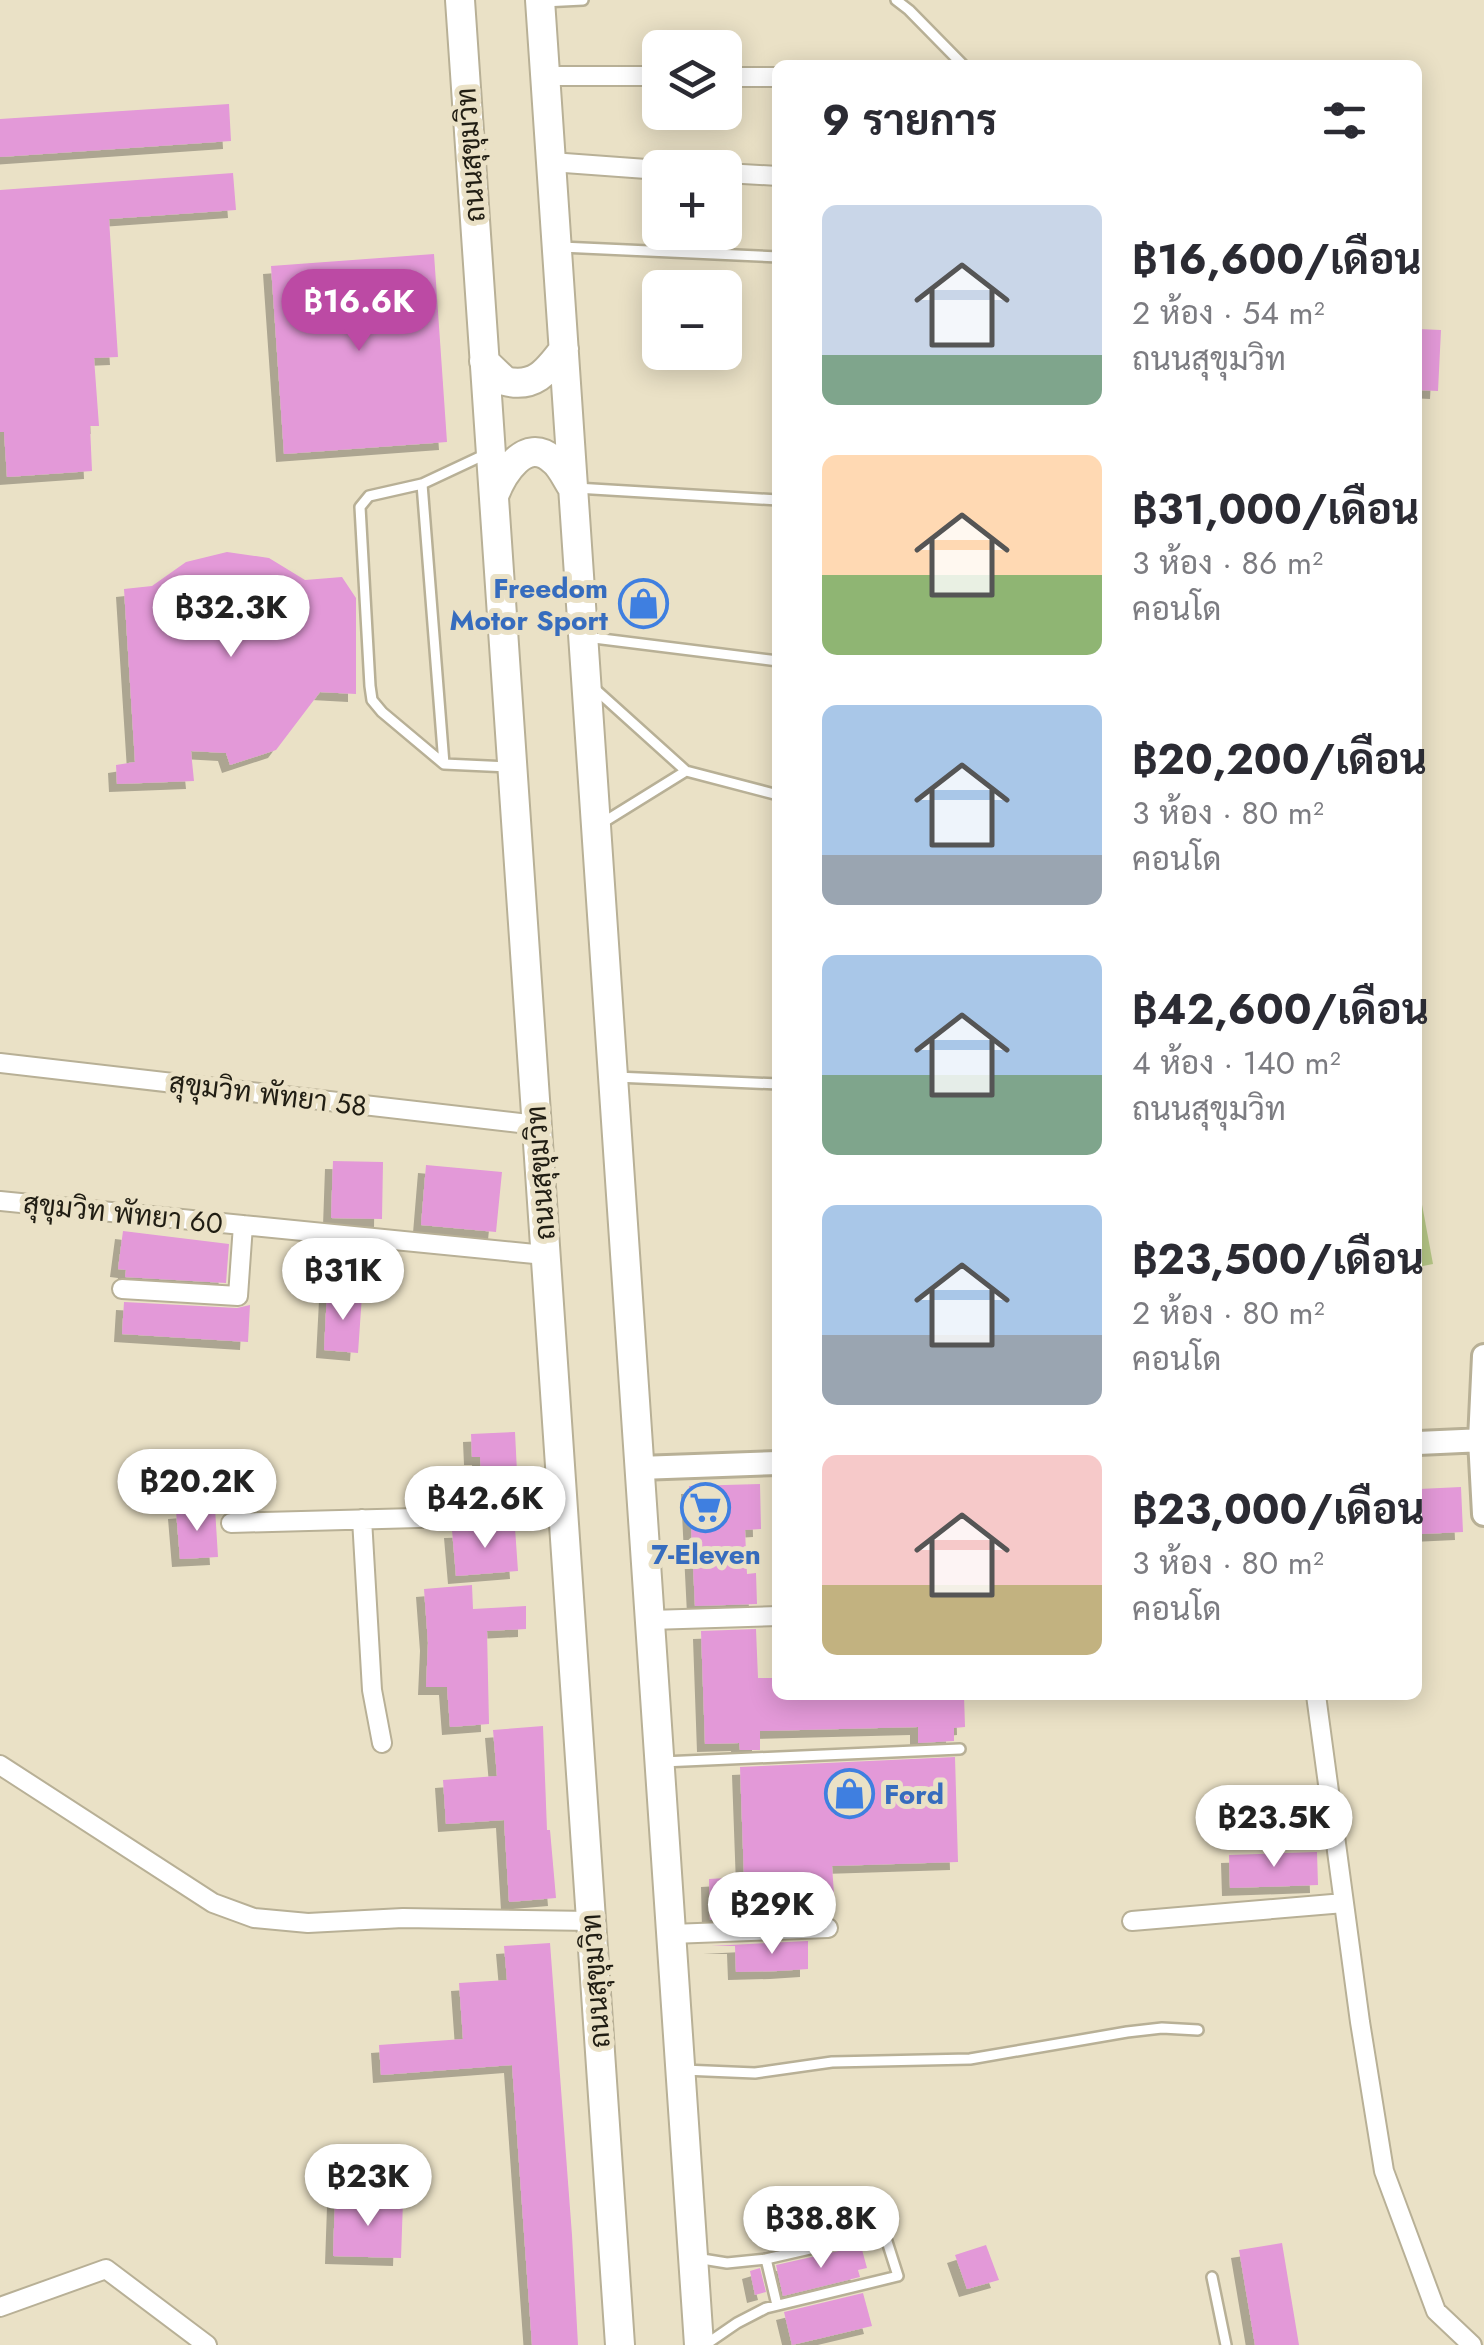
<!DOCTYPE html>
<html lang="th">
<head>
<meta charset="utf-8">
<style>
  :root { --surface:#fff; --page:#f2f2f3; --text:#2b2b33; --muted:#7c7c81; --accent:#bc4aa4 }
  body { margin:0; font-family:Jost,Sarabun,sans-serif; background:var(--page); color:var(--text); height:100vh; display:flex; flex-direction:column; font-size:38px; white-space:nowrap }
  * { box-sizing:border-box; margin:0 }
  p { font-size:32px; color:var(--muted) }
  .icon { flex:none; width:55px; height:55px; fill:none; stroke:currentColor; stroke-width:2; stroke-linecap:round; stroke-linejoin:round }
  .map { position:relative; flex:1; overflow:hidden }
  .details { position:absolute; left:772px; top:60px; width:650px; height:1640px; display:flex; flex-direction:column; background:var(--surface); border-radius:15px; box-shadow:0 5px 25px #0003 }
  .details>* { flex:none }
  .controls { position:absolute; left:642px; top:30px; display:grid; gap:20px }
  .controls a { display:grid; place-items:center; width:100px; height:100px; border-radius:15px; background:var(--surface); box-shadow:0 5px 25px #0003; font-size:50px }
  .price { position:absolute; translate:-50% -85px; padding:0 22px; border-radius:35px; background:#fff; color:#222; font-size:32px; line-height:65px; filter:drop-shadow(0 2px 5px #0008) }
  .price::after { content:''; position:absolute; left:50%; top:60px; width:30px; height:22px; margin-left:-15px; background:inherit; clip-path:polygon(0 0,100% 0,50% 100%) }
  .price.selected { background:var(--accent); color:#fff }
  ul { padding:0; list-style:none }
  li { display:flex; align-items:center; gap:30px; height:250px; padding:0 50px }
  li span { display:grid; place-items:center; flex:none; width:280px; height:200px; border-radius:15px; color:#555 }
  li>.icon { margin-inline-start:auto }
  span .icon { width:120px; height:120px; fill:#fffc; stroke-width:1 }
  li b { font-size:42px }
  h2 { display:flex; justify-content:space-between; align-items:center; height:120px; padding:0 50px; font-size:42px }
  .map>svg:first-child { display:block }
  .green { fill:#b6c786 }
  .building { fill:#e399d8; filter:url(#shadow) }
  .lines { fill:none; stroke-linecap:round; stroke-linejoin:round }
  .service-casing { stroke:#b8b096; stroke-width:14 }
  .minor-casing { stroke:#b8b096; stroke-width:22 }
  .tertiary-casing { stroke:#b8b096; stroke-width:28 }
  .trunk-casing { stroke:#b8b096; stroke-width:32 }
  .service { stroke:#fff; stroke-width:9 }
  .minor { stroke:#fff; stroke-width:18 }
  .tertiary { stroke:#fff; stroke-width:22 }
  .trunk { stroke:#fff; stroke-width:28 }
  .labels { text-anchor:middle; stroke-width:10; stroke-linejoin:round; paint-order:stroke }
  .street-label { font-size:28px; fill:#201d13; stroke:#eae1c6 }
  .shop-label { font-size:28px; font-weight:bold; fill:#366cbe; stroke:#eae1c6; text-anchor:end }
</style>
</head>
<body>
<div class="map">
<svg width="1484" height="2345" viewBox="0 0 1484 2345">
  <defs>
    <filter id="shadow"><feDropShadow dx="-8" dy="8" stdDeviation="0" flood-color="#0004"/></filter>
  </defs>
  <rect width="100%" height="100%" fill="#eae1c6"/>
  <path class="green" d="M 1418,1183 L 1433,1264 L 1418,1267 Z"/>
  <path class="building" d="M 229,104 L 231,141 L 0,157 L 0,119 Z
    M 233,173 L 236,210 L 109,219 L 118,357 L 94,358 L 99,426 L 90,426 L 92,471 L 7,477 L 4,432 L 0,432 L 0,190 Z
    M 434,254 L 447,442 L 284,454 L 271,266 Z
    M 1418,329 L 1441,330 L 1438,391 L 1418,390 Z
    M 227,552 L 269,558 L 305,580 L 342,577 L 356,598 L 356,694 L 320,692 L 276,750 L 230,765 L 226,753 L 191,751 L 194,781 L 117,784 L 116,765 L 135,762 L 124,589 L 152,586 L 186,562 Z
    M 333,1161 L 383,1162 L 382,1219 L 331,1218 Z
    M 426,1165 L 502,1172 L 496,1232 L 421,1225 Z
    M 123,1231 L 229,1244 L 226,1283 L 125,1277 L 126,1270 L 118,1269 Z
    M 327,1293 L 362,1295 L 358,1353 L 324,1350 Z
    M 124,1302 L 237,1308 L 250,1305 L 248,1342 L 122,1334 Z
    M 515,1432 L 517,1472 L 481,1474 L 480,1457 L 472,1457 L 471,1434 Z
    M 760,1484 L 761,1529 L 745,1530 L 747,1574 L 756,1573 L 757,1604 L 695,1606 L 689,1486 Z
    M 1461,1487 L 1463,1532 L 1421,1534 L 1419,1489 Z
    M 215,1508 L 218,1557 L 180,1559 L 176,1511 Z
    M 515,1528 L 518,1571 L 456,1576 L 452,1530 Z
    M 472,1585 L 473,1609 L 526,1606 L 526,1629 L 487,1631 L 489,1724 L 450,1727 L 447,1687 L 426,1687 L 428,1643 L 424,1589 Z
    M 756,1629 L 758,1678 L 778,1678 L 778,1695 L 964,1695 L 965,1727 L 954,1728 L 954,1741 L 918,1743 L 918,1727 L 760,1731 L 760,1750 L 740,1750 L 739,1743 L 705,1744 L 701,1631 Z
    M 543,1726 L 547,1830 L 550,1830 L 556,1898 L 509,1902 L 504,1820 L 446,1824 L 443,1780 L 497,1776 L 493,1730 Z
    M 955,1757 L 958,1862 L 832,1866 L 834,1894 L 793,1896 L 794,1917 L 710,1920 L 709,1879 L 744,1877 L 740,1767 Z
    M 1317,1852 L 1318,1885 L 1230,1888 L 1229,1855 Z
    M 808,1941 L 808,1969 L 778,1971 L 736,1972 L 735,1946 L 711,1946 Z
    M 550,1943 L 572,2235 L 578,2345 L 532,2345 L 512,2065 L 381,2075 L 379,2045 L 463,2039 L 459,1983 L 507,1980 L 504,1946 Z
    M 335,2199 L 403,2201 L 401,2258 L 333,2256 Z
    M 1282,2243 L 1299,2345 L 1255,2345 L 1239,2250 Z
    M 986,2245 L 999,2280 L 967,2289 L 955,2255 Z
    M 861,2246 L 867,2268 L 858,2270 L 860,2277 L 783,2296 L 776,2265 Z
    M 760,2268 L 766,2292 L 755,2295 L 750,2271 Z
    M 863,2293 L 872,2326 L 792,2345 L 784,2312 Z"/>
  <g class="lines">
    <defs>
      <path id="service" d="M 896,0 L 909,10 L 963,65
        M 543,2 L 583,0
        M 561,247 L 778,257
        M 486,454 L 422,484 L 369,496 L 360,507 L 370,686 L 372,700 L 382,712 L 444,764 L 509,767
        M 422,484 L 444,764
        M 576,488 L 778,500
        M 586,637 L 778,661
        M 595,689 L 686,771 L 778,795
        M 599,825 L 686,771
        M 616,1077 L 778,1084
        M 662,1762 L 960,1749
        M 683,2070 L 755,2073 L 832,2062 L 970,2059 L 1127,2032 L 1162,2028 L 1198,2030
        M 696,2258 L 727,2263 L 766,2259 L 884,2232 L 898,2276 L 766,2308 L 737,2323 L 705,2345
        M 766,2259 L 777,2305
        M 1212,2277 L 1226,2345"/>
      <path id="minor" d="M 546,76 L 660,76
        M 725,77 L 778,77
        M 551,162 L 660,170
        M 725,173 L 778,176
        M 0,1063 L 537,1125
        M 0,1201 L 545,1255
        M 122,1289 L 238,1296 L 243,1225
        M 362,1519 L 372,1690 L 382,1743
        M 231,1523 L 563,1514
        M 650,1620 L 778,1616
        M 1316,1695 L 1360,2022 L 1384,2171 L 1436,2311 L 1472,2345
        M 0,1765 L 213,1903 L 254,1918 L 308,1923 L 403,1918 L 591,1921
        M 1132,1921 L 1344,1903
        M 671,1934 L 828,1928
        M 0,2307 L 106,2269 L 207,2345"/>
      <path id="tertiary" d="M 1484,1356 L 1480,1440 L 1484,1514
        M 1418,1443 L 1484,1440
        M 639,1468 L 778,1463"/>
      <path id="trunk" d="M 460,0 L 620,2345
        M 540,0 L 699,2345
        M 484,361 L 505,381 C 535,389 548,370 564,349
        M 494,496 C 502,475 525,435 553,460 C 561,466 566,478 572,487"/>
    </defs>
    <use href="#service" class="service-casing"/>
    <use href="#minor" class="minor-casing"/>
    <use href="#tertiary" class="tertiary-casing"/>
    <use href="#trunk" class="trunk-casing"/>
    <use href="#service" class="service"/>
    <use href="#minor" class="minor"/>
    <use href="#tertiary" class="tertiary"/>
    <use href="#trunk" class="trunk"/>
  </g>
  <defs>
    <symbol id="shop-ring" viewBox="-11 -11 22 22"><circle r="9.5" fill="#eae1c6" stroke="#3f7fe0" stroke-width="1.5"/><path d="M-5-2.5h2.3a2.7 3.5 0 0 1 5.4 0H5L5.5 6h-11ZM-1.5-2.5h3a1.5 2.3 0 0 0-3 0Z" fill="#3f7fe0"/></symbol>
    <symbol id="supermarket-ring" viewBox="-11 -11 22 22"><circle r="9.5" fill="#eae1c6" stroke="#3f7fe0" stroke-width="1.5"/><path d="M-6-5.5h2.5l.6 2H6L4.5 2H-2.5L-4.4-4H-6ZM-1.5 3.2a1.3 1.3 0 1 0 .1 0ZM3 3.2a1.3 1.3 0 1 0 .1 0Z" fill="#3f7fe0"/></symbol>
  </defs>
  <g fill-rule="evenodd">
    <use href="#shop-ring" x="616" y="576" width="55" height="55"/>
    <use href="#supermarket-ring" x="678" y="1480" width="55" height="55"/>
    <use href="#shop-ring" x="822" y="1766" width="55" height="55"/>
  </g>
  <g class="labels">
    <g class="street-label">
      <text transform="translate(470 155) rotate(-94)" y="10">ถนนสุขุมวิท</text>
      <text transform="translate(268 1094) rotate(7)" y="10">สุขุมวิท พัทยา 58</text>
      <text transform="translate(540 1173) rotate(-94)" y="10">ถนนสุขุมวิท</text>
      <text transform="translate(123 1213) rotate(6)" y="10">สุขุมวิท พัทยา 60</text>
      <text transform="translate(595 1981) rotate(-94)" y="10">ถนนสุขุมวิท</text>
    </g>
    <g class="shop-label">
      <text x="608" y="598">Freedom<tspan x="608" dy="32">Motor Sport</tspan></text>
      <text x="706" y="1564" text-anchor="middle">7-Eleven</text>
      <text x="884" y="1804" text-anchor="start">Ford</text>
    </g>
  </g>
</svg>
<div class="controls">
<a><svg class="icon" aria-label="layers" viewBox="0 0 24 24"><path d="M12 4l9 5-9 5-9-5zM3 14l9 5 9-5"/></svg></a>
<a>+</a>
<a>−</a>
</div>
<b class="price selected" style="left:359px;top:354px">฿16.6K</b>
<b class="price" style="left:231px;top:660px">฿32.3K</b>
<b class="price" style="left:343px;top:1323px">฿31K</b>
<b class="price" style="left:197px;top:1534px">฿20.2K</b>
<b class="price" style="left:485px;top:1551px">฿42.6K</b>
<b class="price" style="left:1274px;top:1870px">฿23.5K</b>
<b class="price" style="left:772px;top:1957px">฿29K</b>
<b class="price" style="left:368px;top:2229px">฿23K</b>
<b class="price" style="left:821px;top:2271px">฿38.8K</b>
<section class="details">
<h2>9 รายการ<svg class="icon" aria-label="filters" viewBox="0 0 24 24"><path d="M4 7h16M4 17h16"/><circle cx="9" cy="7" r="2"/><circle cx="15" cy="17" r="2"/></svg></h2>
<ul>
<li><span style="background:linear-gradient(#c9d6e8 75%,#7fa58c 0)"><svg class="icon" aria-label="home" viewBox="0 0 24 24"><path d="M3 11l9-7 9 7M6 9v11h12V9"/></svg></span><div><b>฿16,600/เดือน</b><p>2 ห้อง · 54 m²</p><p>ถนนสุขุมวิท</p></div></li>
<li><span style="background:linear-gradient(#ffd9b3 60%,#8fb573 0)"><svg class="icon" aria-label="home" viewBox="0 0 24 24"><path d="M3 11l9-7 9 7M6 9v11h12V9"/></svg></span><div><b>฿31,000/เดือน</b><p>3 ห้อง · 86 m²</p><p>คอนโด</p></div></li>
<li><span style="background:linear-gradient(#a9c7e8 75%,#9aa5b1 0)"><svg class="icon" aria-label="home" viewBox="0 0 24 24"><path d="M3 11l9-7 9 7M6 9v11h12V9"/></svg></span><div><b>฿20,200/เดือน</b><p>3 ห้อง · 80 m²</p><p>คอนโด</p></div></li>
<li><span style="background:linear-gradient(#a9c7e8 60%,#7fa58c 0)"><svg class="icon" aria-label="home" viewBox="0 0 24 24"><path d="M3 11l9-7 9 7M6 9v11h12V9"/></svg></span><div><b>฿42,600/เดือน</b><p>4 ห้อง · 140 m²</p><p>ถนนสุขุมวิท</p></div></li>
<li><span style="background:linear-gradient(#a9c7e8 65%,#9aa5b1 0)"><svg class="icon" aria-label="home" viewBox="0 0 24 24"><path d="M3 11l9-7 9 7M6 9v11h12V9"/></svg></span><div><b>฿23,500/เดือน</b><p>2 ห้อง · 80 m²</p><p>คอนโด</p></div></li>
<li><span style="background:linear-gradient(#f6c9c9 65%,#c2b280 0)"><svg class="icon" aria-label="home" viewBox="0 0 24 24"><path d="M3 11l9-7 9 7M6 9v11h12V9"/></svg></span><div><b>฿23,000/เดือน</b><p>3 ห้อง · 80 m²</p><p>คอนโด</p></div></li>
</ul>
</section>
</div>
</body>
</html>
